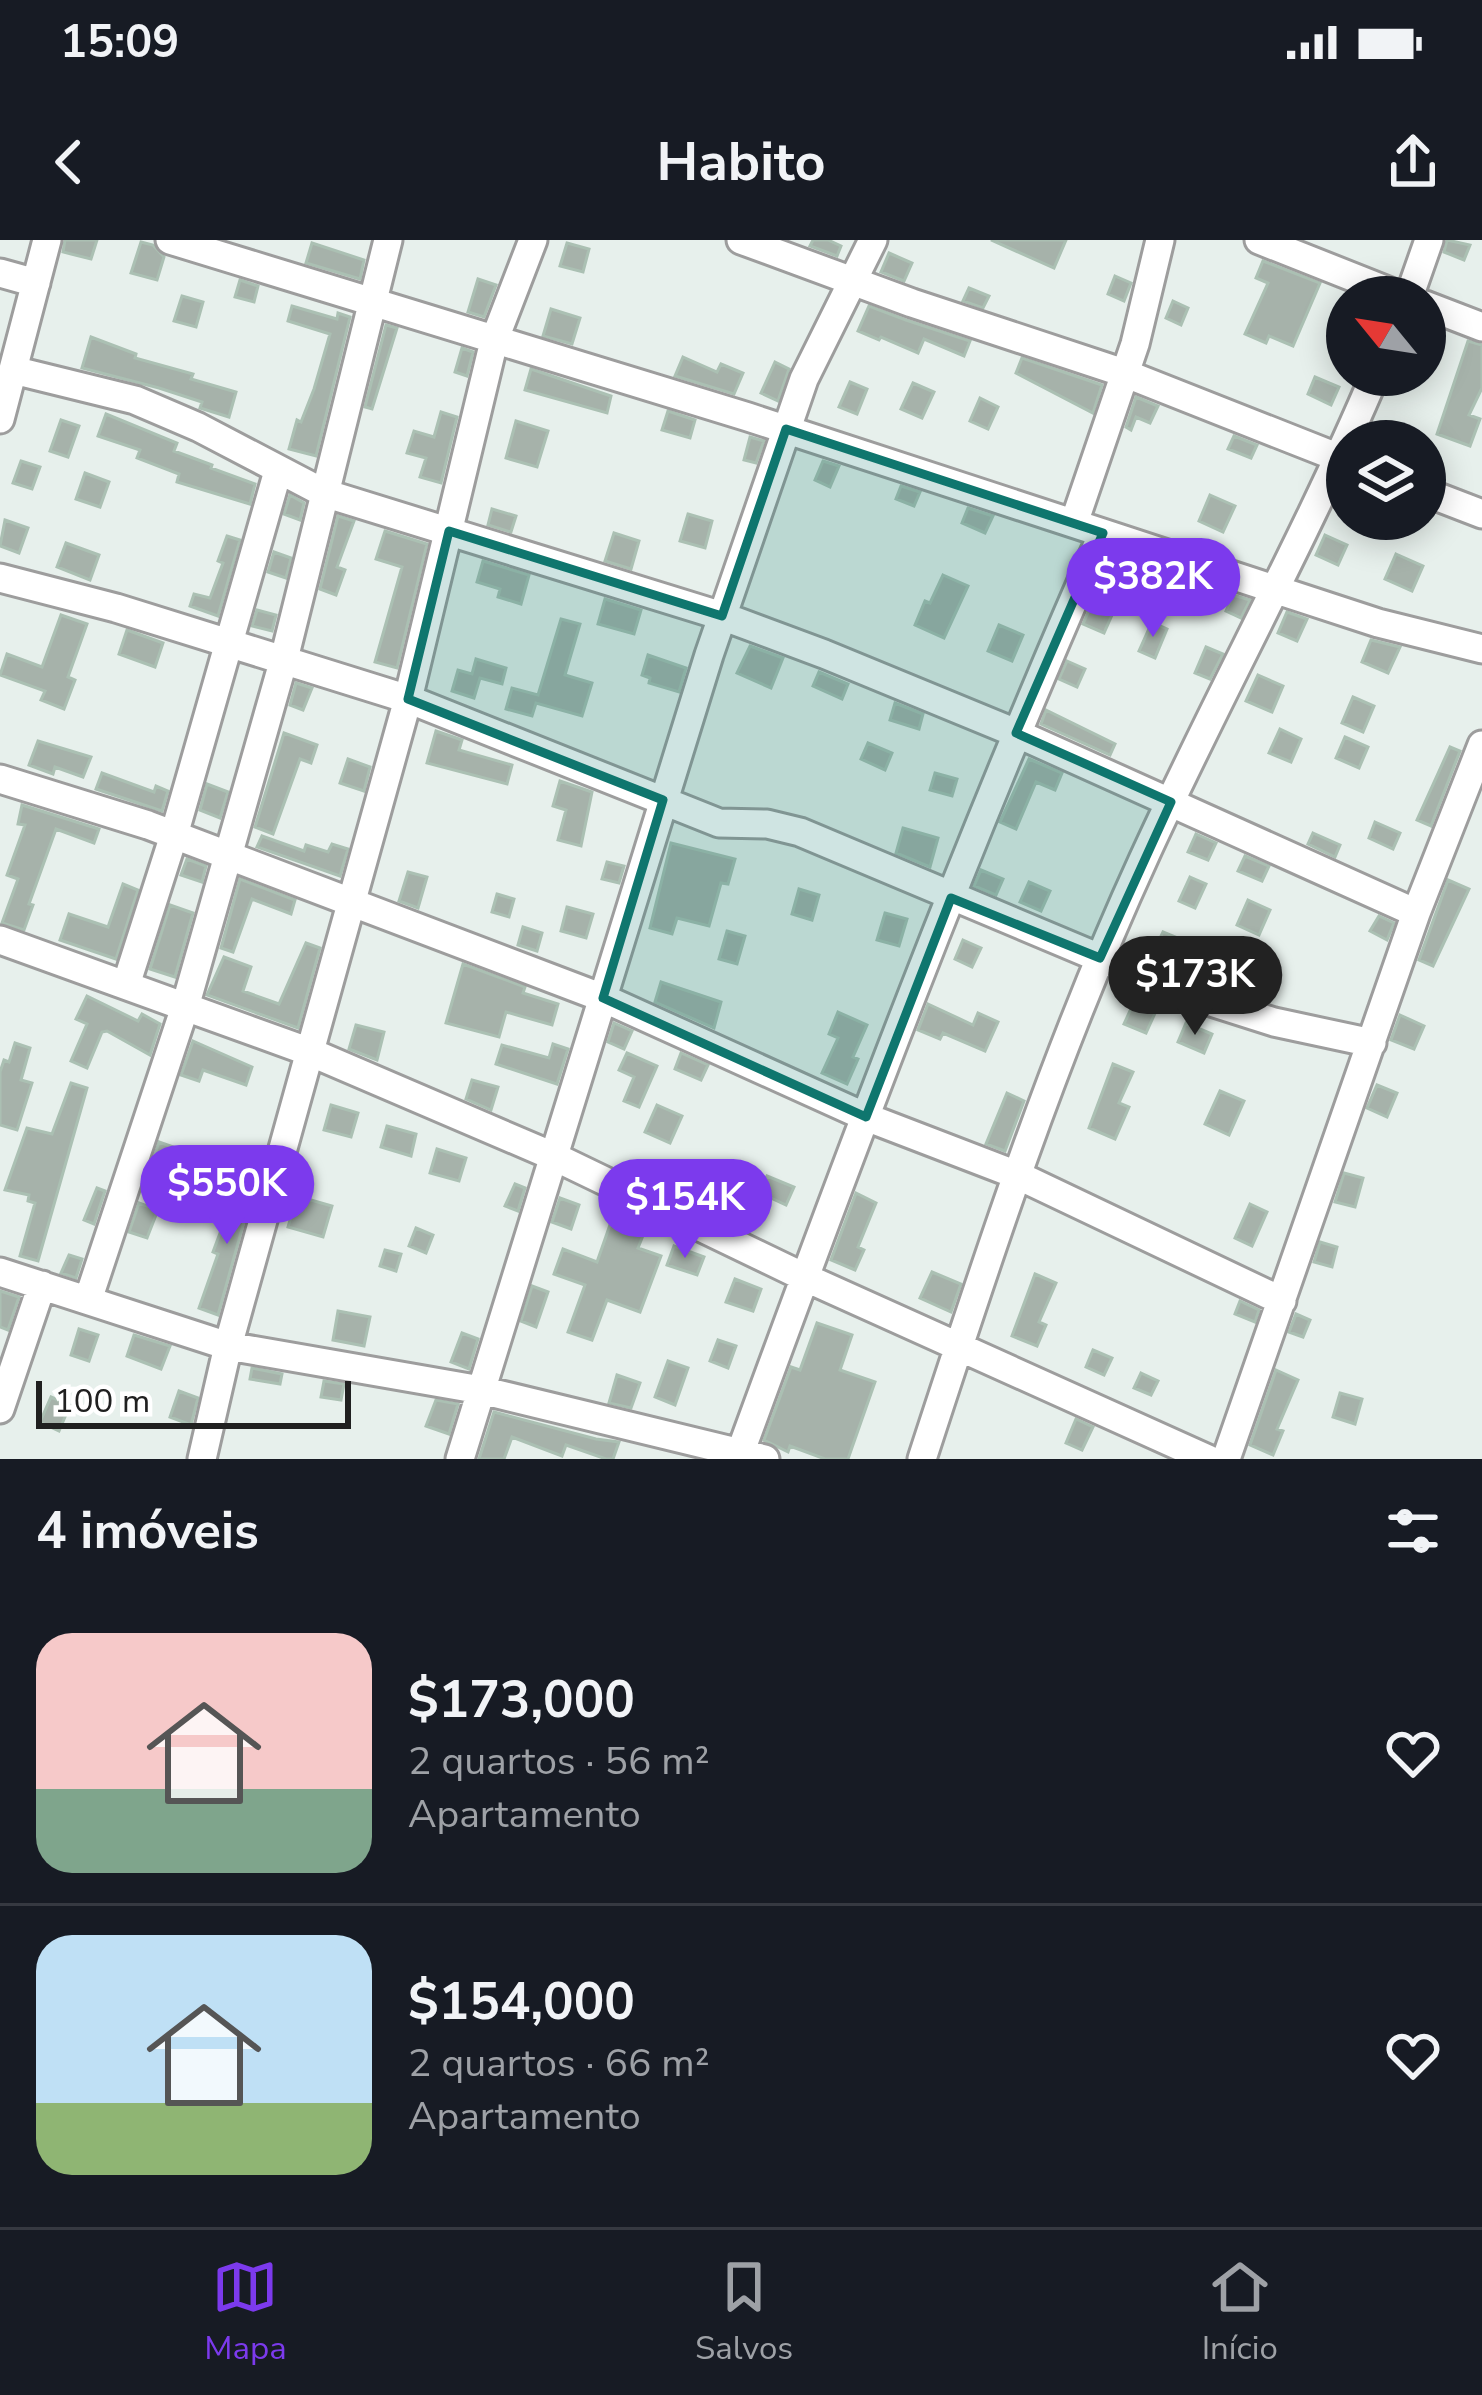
<!DOCTYPE html>
<html lang="pt">
<head>
<meta charset="utf-8">
<style>
  :root { --surface:#171b24; --page:#20242c; --text:#f1f3f6; --muted:#9ea1a6; --line:#363941; --accent:#7c3aed }
  body { margin:0; font-family:"Nunito Sans",sans-serif; background:var(--page); color:var(--text); height:100vh; display:flex; flex-direction:column; font-size:45px; white-space:nowrap }
  * { box-sizing:border-box; margin:0 }
  p { font-size:39px; color:var(--muted) }
  .icon { flex:none; width:66px; height:66px; fill:none; stroke:currentColor; stroke-width:2; stroke-linecap:round; stroke-linejoin:round }
  .map { position:relative; height:1219px; overflow:hidden }
  .sheet { display:flex; flex-direction:column; background:var(--surface); flex:1 }
  .sheet>* { flex:none }
  .needle { width:78px; rotate:300deg }
  .buttons { position:absolute; left:1326px; top:36px; display:grid; gap:24px }
  .buttons a { display:grid; place-items:center; width:120px; height:120px; border-radius:50%; background:var(--surface); box-shadow:0 6px 30px #0003; font-size:60px }
  .scale { position:absolute; left:36px; bottom:30px; width:315px; box-sizing:border-box; padding-left:12px; border:6px solid #202020; border-top:0; font-size:33px; line-height:42px; white-space:nowrap; color:#202020; -webkit-text-stroke:9px #fff; paint-order:stroke }
  .price { position:absolute; translate:-50% -102px; padding:0 27px; border-radius:42px; background:var(--accent); color:#fff; font-size:39px; line-height:78px; filter:drop-shadow(0 3px 6px #0008) }
  .price::after { content:''; position:absolute; left:50%; top:72px; width:36px; height:27px; margin-left:-18px; background:inherit; clip-path:polygon(0 0,100% 0,50% 100%) }
  .price.current { background:#222; color:#fff }
  ul { padding:0; list-style:none }
  li { display:flex; align-items:center; gap:36px; height:300px; padding:0 36px }
  li+li { border-top:3px solid var(--line) }
  li span { display:grid; place-items:center; flex:none; width:336px; height:240px; border-radius:36px; color:#555 }
  li>.icon { margin-inline-start:auto }
  span .icon { width:144px; height:144px; fill:#fffc; stroke-width:1 }
  li b { font-size:51px }
  h2 { display:flex; justify-content:space-between; align-items:center; height:144px; padding:0 36px; font-size:51px }
  .status { display:flex; justify-content:space-between; align-items:center; height:84px; padding:0 60px; background:var(--surface); direction:ltr }
  .status svg { height:33px; fill:currentColor }
  header { display:flex; justify-content:space-between; align-items:center; height:156px; padding:0 36px; background:var(--surface); font-size:54px; font-weight:700 }
  .dock { display:flex; justify-content:space-around; align-items:center; height:168px; border-top:3px solid var(--line); background:var(--surface); font-size:33px; color:var(--muted) }
  .dock a { display:grid; justify-items:center; gap:6px }
  .dock .current { color:var(--accent) }
  .map>svg:first-child { display:block }
  .building { fill:#a6b2aa; stroke:#abc0b3; stroke-width:3 }
  .lines { fill:none; stroke-linecap:round; stroke-linejoin:round }
  .minor-casing { stroke:#9d9d9d; stroke-width:33 }
  .minor { stroke:#fff; stroke-width:27 }
  .marked { fill:#0f766e; fill-opacity:0.2; stroke:#0f766e; stroke-width:9; stroke-linejoin:round }
</style>
</head>
<body>
<div class="status"><b>15:09</b><svg viewBox="0 0 49 12"><path d="M0 12V9h3v3zM5 12V6h3v6zM10 12V3h3v9zM15 12V0h3v12zM26 1h20v11H26zM47 4h2v5h-2z"/></svg></div>
<header><svg class="icon" aria-label="back" viewBox="0 0 24 24"><path d="M15 5l-7 7 7 7"/></svg>Habito<svg class="icon" aria-label="share" viewBox="0 0 24 24"><path d="M12 15V3M7 8l5-5 5 5M5 13v7h14v-7"/></svg></header>
<div class="map">
<svg width="1482" height="1219" viewBox="0 0 1482 1219">
  <rect width="100%" height="100%" fill="#e7f0ec"/>
  <path class="building" d="M 65,0 L 97,0 L 91,19 L 63,12 Z
    M 813,0 L 828,0 L 841,6 L 837,16 L 810,6 Z
    M 991,0 L 1066,0 L 1054,28 Z
    M 1447,0 L 1470,5 L 1464,20 L 1444,12 Z
    M 141,2 L 153,5 L 164,17 L 157,40 L 131,33 Z
    M 312,3 L 364,20 L 360,39 L 306,23 Z
    M 567,3 L 589,9 L 583,32 L 560,26 Z
    M 889,13 L 912,23 L 904,41 L 881,32 Z
    M 1263,21 L 1320,43 L 1293,106 L 1269,96 L 1266,103 L 1245,94 L 1268,43 L 1256,38 Z
    M 1115,36 L 1131,43 L 1124,61 L 1108,54 Z
    M 478,39 L 496,45 L 484,77 L 468,72 Z
    M 240,40 L 258,46 L 254,62 L 235,57 Z
    M 969,48 L 989,56 L 983,68 L 963,61 Z
    M 182,56 L 203,62 L 196,87 L 174,81 Z
    M 1173,61 L 1188,68 L 1181,85 L 1166,78 Z
    M 292,66 L 337,79 L 338,73 L 350,77 L 316,216 L 289,209 L 297,180 L 301,182 L 314,149 L 330,94 L 288,81 Z
    M 869,66 L 906,80 L 970,101 L 964,116 L 924,99 L 918,113 L 881,97 L 879,100 L 858,91 Z
    M 551,69 L 580,78 L 572,104 L 543,96 Z
    M 386,85 L 397,88 L 372,169 L 365,167 Z
    M 91,97 L 136,114 L 135,118 L 193,134 L 191,139 L 236,152 L 229,177 L 200,168 L 202,162 L 159,148 L 82,128 Z
    M 1468,101 L 1482,105 L 1482,148 L 1469,175 L 1480,179 L 1470,206 L 1437,194 Z
    M 462,108 L 473,112 L 467,136 L 455,132 Z
    M 683,117 L 717,132 L 721,124 L 743,133 L 734,154 L 675,136 Z
    M 1022,118 L 1102,145 L 1093,173 L 1016,133 Z
    M 775,122 L 789,129 L 778,161 L 761,153 Z
    M 531,129 L 611,156 L 607,173 L 525,150 Z
    M 1315,137 L 1339,147 L 1331,165 L 1308,154 Z
    M 850,142 L 867,149 L 857,174 L 839,167 Z
    M 913,143 L 934,152 L 922,178 L 901,169 Z
    M 1136,157 L 1158,166 L 1150,183 L 1136,177 L 1131,190 L 1126,187 Z
    M 980,158 L 998,167 L 988,189 L 970,181 Z
    M 668,171 L 695,180 L 690,198 L 662,190 Z
    M 441,172 L 457,177 L 441,243 L 420,237 L 426,218 L 407,213 L 414,191 L 434,197 Z
    M 106,174 L 177,203 L 174,211 L 212,225 L 211,228 L 255,244 L 250,264 L 177,242 L 179,234 L 137,218 L 140,210 L 98,196 Z
    M 61,180 L 79,186 L 68,217 L 50,211 Z
    M 516,181 L 548,191 L 537,227 L 506,218 Z
    M 1234,196 L 1257,205 L 1251,218 L 1228,209 Z
    M 750,197 L 764,201 L 756,223 L 744,220 Z
    M 21,221 L 40,227 L 32,249 L 13,243 Z
    M 823,221 L 839,226 L 830,247 L 815,240 Z
    M 85,233 L 109,242 L 100,267 L 76,259 Z
    M 901,246 L 920,252 L 914,266 L 896,259 Z
    M 290,255 L 304,263 L 300,280 L 284,274 Z
    M 1210,255 L 1235,266 L 1223,292 L 1199,281 Z
    M 968,268 L 993,276 L 985,293 L 962,283 Z
    M 492,269 L 516,276 L 511,292 L 488,285 Z
    M 688,274 L 712,281 L 705,308 L 680,301 Z
    M 338,276 L 354,281 L 337,327 L 345,330 L 336,355 L 320,349 Z
    M 5,280 L 28,288 L 19,313 L 0,306 Z
    M 385,291 L 427,304 L 397,428 L 375,422 L 402,327 L 376,319 Z
    M 614,293 L 639,301 L 631,329 L 605,321 Z
    M 1325,295 L 1347,305 L 1338,325 L 1316,315 Z
    M 227,296 L 240,300 L 218,376 L 190,366 L 194,354 L 210,358 L 223,323 L 218,321 Z
    M 66,303 L 99,315 L 90,340 L 57,327 Z
    M 274,312 L 291,318 L 286,338 L 268,332 Z
    M 1396,314 L 1423,326 L 1412,351 L 1385,339 Z
    M 1116,316 L 1142,325 L 1137,336 L 1112,325 Z
    M 483,321 L 529,335 L 521,364 L 498,357 L 500,349 L 477,342 Z
    M 943,335 L 968,346 L 944,398 L 915,385 L 925,361 L 930,363 Z
    M 1233,355 L 1250,360 L 1241,378 L 1226,371 Z
    M 605,359 L 641,370 L 634,394 L 598,384 Z
    M 1091,366 L 1112,375 L 1104,393 L 1083,384 Z
    M 257,370 L 276,375 L 272,391 L 252,386 Z
    M 1287,372 L 1307,379 L 1297,401 L 1278,393 Z
    M 61,375 L 87,384 L 68,437 L 75,440 L 64,469 L 41,460 L 45,451 L 0,435 L 7,414 L 42,427 Z
    M 561,379 L 580,384 L 565,435 L 592,443 L 582,476 L 536,463 L 532,476 L 506,469 L 512,448 L 538,455 Z
    M 1152,382 L 1167,389 L 1155,418 L 1139,411 Z
    M 999,385 L 1023,395 L 1012,421 L 988,411 Z
    M 127,390 L 163,403 L 155,427 L 119,414 Z
    M 1371,400 L 1400,407 L 1388,433 L 1362,422 Z
    M 750,406 L 783,418 L 771,448 L 737,433 Z
    M 1206,407 L 1223,414 L 1210,439 L 1195,433 Z
    M 648,415 L 686,428 L 679,452 L 649,443 L 650,438 L 642,435 Z
    M 476,419 L 506,428 L 502,444 L 480,438 L 474,458 L 452,451 L 458,430 L 472,434 Z
    M 1067,421 L 1085,429 L 1077,447 L 1059,439 Z
    M 819,432 L 848,444 L 842,459 L 813,446 Z
    M 1258,435 L 1283,446 L 1272,472 L 1246,461 Z
    M 296,443 L 312,448 L 303,470 L 290,465 Z
    M 1353,457 L 1374,466 L 1363,492 L 1342,483 Z
    M 895,463 L 923,474 L 919,489 L 890,480 Z
    M 1046,470 L 1115,504 L 1110,515 L 1041,484 Z
    M 1280,489 L 1301,499 L 1291,522 L 1269,513 Z
    M 436,491 L 462,500 L 459,510 L 512,525 L 507,544 L 427,523 Z
    M 284,493 L 317,505 L 311,523 L 300,519 L 273,594 L 255,587 Z
    M 1345,497 L 1368,507 L 1359,528 L 1336,518 Z
    M 38,501 L 91,517 L 83,537 L 55,527 L 53,534 L 29,525 Z
    M 868,503 L 892,513 L 885,530 L 861,519 Z
    M 1450,507 L 1460,511 L 1431,586 L 1417,580 Z
    M 348,519 L 370,527 L 364,551 L 340,543 Z
    M 1029,519 L 1062,533 L 1055,550 L 1036,542 L 1016,589 L 1000,582 Z
    M 102,533 L 154,552 L 156,546 L 168,551 L 162,571 L 96,549 Z
    M 935,533 L 957,539 L 952,556 L 930,550 Z
    M 560,541 L 592,552 L 581,606 L 558,600 L 566,570 L 553,566 Z
    M 207,544 L 228,552 L 220,578 L 200,570 Z
    M 22,565 L 99,589 L 94,603 L 56,589 L 29,664 L 33,665 L 24,690 L 2,683 L 18,639 L 7,635 L 25,585 L 18,584 Z
    M 1375,582 L 1400,593 L 1393,609 L 1369,598 Z
    M 903,588 L 938,598 L 930,627 L 896,613 Z
    M 1313,593 L 1340,605 L 1335,617 L 1308,604 Z
    M 1196,594 L 1216,603 L 1208,620 L 1188,612 Z
    M 262,596 L 304,611 L 306,605 L 328,612 L 332,604 L 348,609 L 340,636 L 257,607 Z
    M 671,603 L 735,619 L 728,644 L 721,643 L 709,686 L 677,678 L 672,694 L 650,688 Z
    M 1245,616 L 1269,626 L 1262,641 L 1238,631 Z
    M 187,619 L 206,626 L 202,642 L 181,635 Z
    M 607,622 L 624,626 L 619,643 L 602,639 Z
    M 981,630 L 1003,639 L 996,655 L 974,646 Z
    M 408,632 L 427,637 L 418,668 L 399,661 Z
    M 1190,637 L 1206,644 L 1195,668 L 1179,661 Z
    M 240,639 L 295,660 L 291,674 L 252,659 L 233,712 L 221,708 Z
    M 1448,640 L 1469,649 L 1433,726 L 1419,720 Z
    M 1029,642 L 1050,651 L 1041,671 L 1020,662 Z
    M 123,644 L 138,650 L 116,719 L 60,700 L 69,674 L 108,687 Z
    M 799,649 L 819,655 L 812,680 L 792,674 Z
    M 497,654 L 514,659 L 509,677 L 492,672 Z
    M 1248,660 L 1270,670 L 1259,695 L 1237,685 Z
    M 170,665 L 193,673 L 175,737 L 150,729 Z
    M 567,667 L 593,674 L 586,698 L 561,691 Z
    M 885,673 L 907,679 L 899,706 L 877,700 Z
    M 1379,676 L 1394,683 L 1387,700 L 1370,691 Z
    M 523,687 L 542,693 L 537,711 L 518,705 Z
    M 727,691 L 745,696 L 737,724 L 719,719 Z
    M 1163,692 L 1185,701 L 1176,721 L 1154,711 Z
    M 963,700 L 981,708 L 972,727 L 955,719 Z
    M 306,703 L 320,708 L 298,788 L 207,755 L 224,717 L 251,727 L 243,751 L 279,764 Z
    M 1219,715 L 1244,726 L 1234,750 L 1209,740 Z
    M 463,724 L 525,747 L 523,753 L 558,764 L 552,785 L 506,772 L 499,797 L 446,783 Z
    M 661,742 L 721,762 L 714,788 L 655,762 Z
    M 87,756 L 138,781 L 142,774 L 160,784 L 150,815 L 107,791 L 102,792 L 87,828 L 71,821 L 87,784 L 76,779 Z
    M 1134,762 L 1156,771 L 1146,793 L 1124,784 Z
    M 928,764 L 973,785 L 978,773 L 998,782 L 985,811 L 943,793 L 940,799 L 918,790 Z
    M 838,772 L 867,785 L 853,817 L 858,819 L 847,844 L 822,833 L 838,798 L 829,794 Z
    M 1400,775 L 1424,786 L 1414,809 L 1391,800 Z
    M 614,783 L 632,791 L 624,809 L 608,802 Z
    M 1186,783 L 1212,794 L 1204,813 L 1178,802 Z
    M 356,785 L 384,792 L 377,820 L 349,809 Z
    M 193,801 L 252,827 L 246,845 L 203,830 L 199,841 L 181,835 Z
    M 15,803 L 30,808 L 21,840 L 32,843 L 17,890 L 0,885 L 0,832 L 4,820 L 9,822 Z
    M 553,804 L 568,809 L 557,844 L 496,824 L 502,805 L 549,818 Z
    M 627,813 L 657,826 L 639,867 L 624,861 L 634,837 L 619,830 Z
    M 681,813 L 708,825 L 701,840 L 675,829 Z
    M 1113,824 L 1133,832 L 1119,863 L 1129,867 L 1115,899 L 1089,888 Z
    M 472,840 L 498,847 L 491,870 L 466,859 Z
    M 71,843 L 87,848 L 38,1021 L 20,1016 L 35,963 L 28,961 L 29,955 L 5,950 L 27,888 L 52,894 Z
    M 1377,845 L 1397,853 L 1387,877 L 1367,868 Z
    M 1220,851 L 1244,861 L 1229,895 L 1205,884 Z
    M 1007,853 L 1024,861 L 1005,911 L 986,904 Z
    M 331,865 L 358,873 L 351,897 L 324,890 Z
    M 657,865 L 682,876 L 670,903 L 645,892 Z
    M 387,886 L 416,894 L 411,916 L 381,907 Z
    M 159,902 L 176,908 L 165,939 L 149,933 Z
    M 437,909 L 466,918 L 459,941 L 430,933 Z
    M 1344,933 L 1363,938 L 1355,967 L 1335,962 Z
    M 767,936 L 794,947 L 786,965 L 760,953 Z
    M 241,937 L 255,942 L 218,1075 L 199,1068 L 218,1014 L 213,1012 Z
    M 709,942 L 737,954 L 726,979 L 699,966 Z
    M 515,944 L 525,948 L 518,971 L 505,966 Z
    M 97,948 L 105,951 L 94,984 L 84,980 Z
    M 856,953 L 876,963 L 858,1007 L 864,1010 L 855,1030 L 831,1020 Z
    M 297,956 L 332,966 L 323,997 L 288,987 Z
    M 560,958 L 579,965 L 571,989 L 552,982 Z
    M 139,963 L 158,970 L 147,998 L 129,992 Z
    M 1250,964 L 1267,972 L 1252,1006 L 1235,998 Z
    M 611,982 L 644,993 L 638,1008 L 661,1016 L 640,1072 L 607,1060 L 592,1100 L 568,1092 L 585,1045 L 554,1034 L 563,1009 L 597,1022 Z
    M 416,988 L 433,995 L 426,1013 L 409,1006 Z
    M 1320,1002 L 1337,1007 L 1332,1027 L 1314,1022 Z
    M 674,1006 L 704,1017 L 697,1035 L 667,1025 Z
    M 385,1010 L 401,1014 L 396,1031 L 380,1026 Z
    M 69,1015 L 82,1019 L 76,1038 L 61,1033 Z
    M 932,1032 L 961,1044 L 951,1072 L 920,1058 Z
    M 1035,1034 L 1056,1043 L 1039,1082 L 1046,1085 L 1037,1106 L 1012,1096 Z
    M 735,1039 L 761,1049 L 753,1071 L 726,1062 Z
    M 532,1046 L 548,1052 L 536,1087 L 521,1081 Z
    M 0,1051 L 19,1057 L 8,1090 L 0,1087 Z
    M 1240,1061 L 1259,1070 L 1255,1082 L 1235,1074 Z
    M 338,1071 L 370,1077 L 364,1106 L 333,1100 Z
    M 1296,1074 L 1310,1080 L 1303,1097 L 1289,1092 Z
    M 817,1083 L 852,1095 L 840,1130 L 875,1142 L 848,1219 L 825,1219 L 790,1206 L 788,1212 L 764,1200 L 791,1127 L 800,1130 Z
    M 79,1089 L 98,1095 L 89,1121 L 71,1115 Z
    M 462,1093 L 478,1099 L 469,1129 L 451,1122 Z
    M 134,1095 L 170,1106 L 161,1129 L 127,1116 Z
    M 718,1100 L 736,1106 L 728,1128 L 710,1121 Z
    M 1093,1110 L 1112,1118 L 1104,1135 L 1086,1127 Z
    M 668,1121 L 688,1128 L 675,1165 L 655,1157 Z
    M 252,1128 L 282,1134 L 280,1144 L 250,1139 Z
    M 1276,1130 L 1298,1140 L 1277,1189 L 1283,1191 L 1273,1215 L 1250,1205 Z
    M 1141,1133 L 1158,1141 L 1151,1155 L 1134,1148 Z
    M 617,1135 L 640,1143 L 631,1168 L 609,1163 Z
    M 324,1141 L 344,1144 L 341,1160 L 321,1157 Z
    M 179,1151 L 198,1158 L 191,1185 L 170,1177 Z
    M 1340,1153 L 1362,1159 L 1355,1184 L 1333,1177 Z
    M 51,1157 L 70,1165 L 59,1191 L 40,1182 Z
    M 436,1160 L 458,1164 L 449,1194 L 426,1186 Z
    M 494,1172 L 596,1199 L 619,1202 L 613,1219 L 606,1219 L 566,1205 L 562,1216 L 512,1197 L 504,1219 L 479,1219 Z
    M 1076,1179 L 1093,1187 L 1082,1210 L 1066,1203 Z"/>
  <g class="lines">
    <defs>
      <path id="minor" d="M 170,0 L 748,177 L 1378,383 L 1482,409
        M 741,0 L 912,63 L 1124,133 L 1347,221
        M 1259,0 L 1403,57
        M 0,33 L 36,43
        M 1409,57 L 1429,0
        M 1425,65 L 1482,87
        M 13,130 L 135,160 L 198,187 L 324,253 L 722,376 L 824,414 L 1016,493 L 1416,673
        M 0,179 L 47,0
        M 1425,252 L 1482,274
        M 1074,283 L 1135,104 L 1160,0
        M 0,338 L 116,368 L 408,459 L 719,583 L 767,584 L 800,592 L 1183,753 L 1274,782 L 1372,803
        M 0,539 L 148,585 L 603,758 L 866,877 L 1017,935 L 1282,1061
        M 0,700 L 310,812 L 555,917 L 804,1037 L 1208,1219
        M 126,745 L 174,595 L 278,231
        M 0,1032 L 228,1106 L 481,1150 L 765,1219
        M 88,1060 L 185,767 L 284,419 L 388,0
        M 0,1169 L 42,1045
        M 202,1219 L 228,1106 L 408,459 L 494,101 L 533,0
        M 460,1219 L 709,415 L 804,139 L 873,0
        M 738,1219 C 852,907 969,596 1103,293
        M 922,1219 C 988,1016 1054,814 1143,620 C 1217,457 1305,300 1375,135
        M 1226,1219 L 1416,673 L 1482,505"/>
    </defs>
    <use href="#minor" class="minor-casing"/>
    <use href="#minor" class="minor"/>
  </g>
  <path class="marked" d="M 786,189 L 1103,293 L 1016,493 L 1171,562 L 1100,718 L 951,658 L 866,877 L 603,758 L 663,560 L 408,459 L 449,291 L 722,376 Z"/>
</svg>
<div class="buttons">
<a><svg class="needle" viewBox="-14 -14 28 28"><path d="M0-13l5 13h-10z" fill="#e53935"/><path d="M0 13l5-13h-10z" fill="#9ea1a6"/></svg></a>
<a><svg class="icon" aria-label="layers" viewBox="0 0 24 24"><path d="M12 4l9 5-9 5-9-5zM3 14l9 5 9-5"/></svg></a>
</div>
<div class="scale">100 m</div>
<b class="price" style="left:1153px;top:400px">$382K</b>
<b class="price current" style="left:1195px;top:798px">$173K</b>
<b class="price" style="left:227px;top:1007px">$550K</b>
<b class="price" style="left:685px;top:1021px">$154K</b>
</div>
<section class="sheet">
<h2>4 imóveis<svg class="icon" aria-label="filters" viewBox="0 0 24 24"><path d="M4 7h16M4 17h16"/><circle cx="9" cy="7" r="2"/><circle cx="15" cy="17" r="2"/></svg></h2>
<ul>
<li><span style="background:linear-gradient(#f6c9c9 65%,#7fa58c 0)"><svg class="icon" aria-label="home" viewBox="0 0 24 24"><path d="M3 11l9-7 9 7M6 9v11h12V9"/></svg></span><div><b>$173,000</b><p>2 quartos · 56 m²</p><p>Apartamento</p></div><svg class="icon" aria-label="heart" viewBox="0 0 24 24"><path d="M12 20l-8-8c-3-5 5-10 8-4 3-6 11-1 8 4z"/></svg></li>
<li><span style="background:linear-gradient(#bfe0f5 70%,#8fb573 0)"><svg class="icon" aria-label="home" viewBox="0 0 24 24"><path d="M3 11l9-7 9 7M6 9v11h12V9"/></svg></span><div><b>$154,000</b><p>2 quartos · 66 m²</p><p>Apartamento</p></div><svg class="icon" aria-label="heart" viewBox="0 0 24 24"><path d="M12 20l-8-8c-3-5 5-10 8-4 3-6 11-1 8 4z"/></svg></li>
</ul>
</section>
<nav class="dock">
<a class="current"><svg class="icon" aria-label="map" viewBox="0 0 24 24"><path d="M3 6l6-2 6 2 6-2v14l-6 2-6-2-6 2zM9 4v14M15 6v14"/></svg>Mapa</a>
<a><svg class="icon" aria-label="saved" viewBox="0 0 24 24"><path d="M7 4h10v16l-5-4-5 4z"/></svg>Salvos</a>
<a><svg class="icon" aria-label="home" viewBox="0 0 24 24"><path d="M3 11l9-7 9 7M6 9v11h12V9"/></svg>Início</a>
</nav>
</body>
</html>
